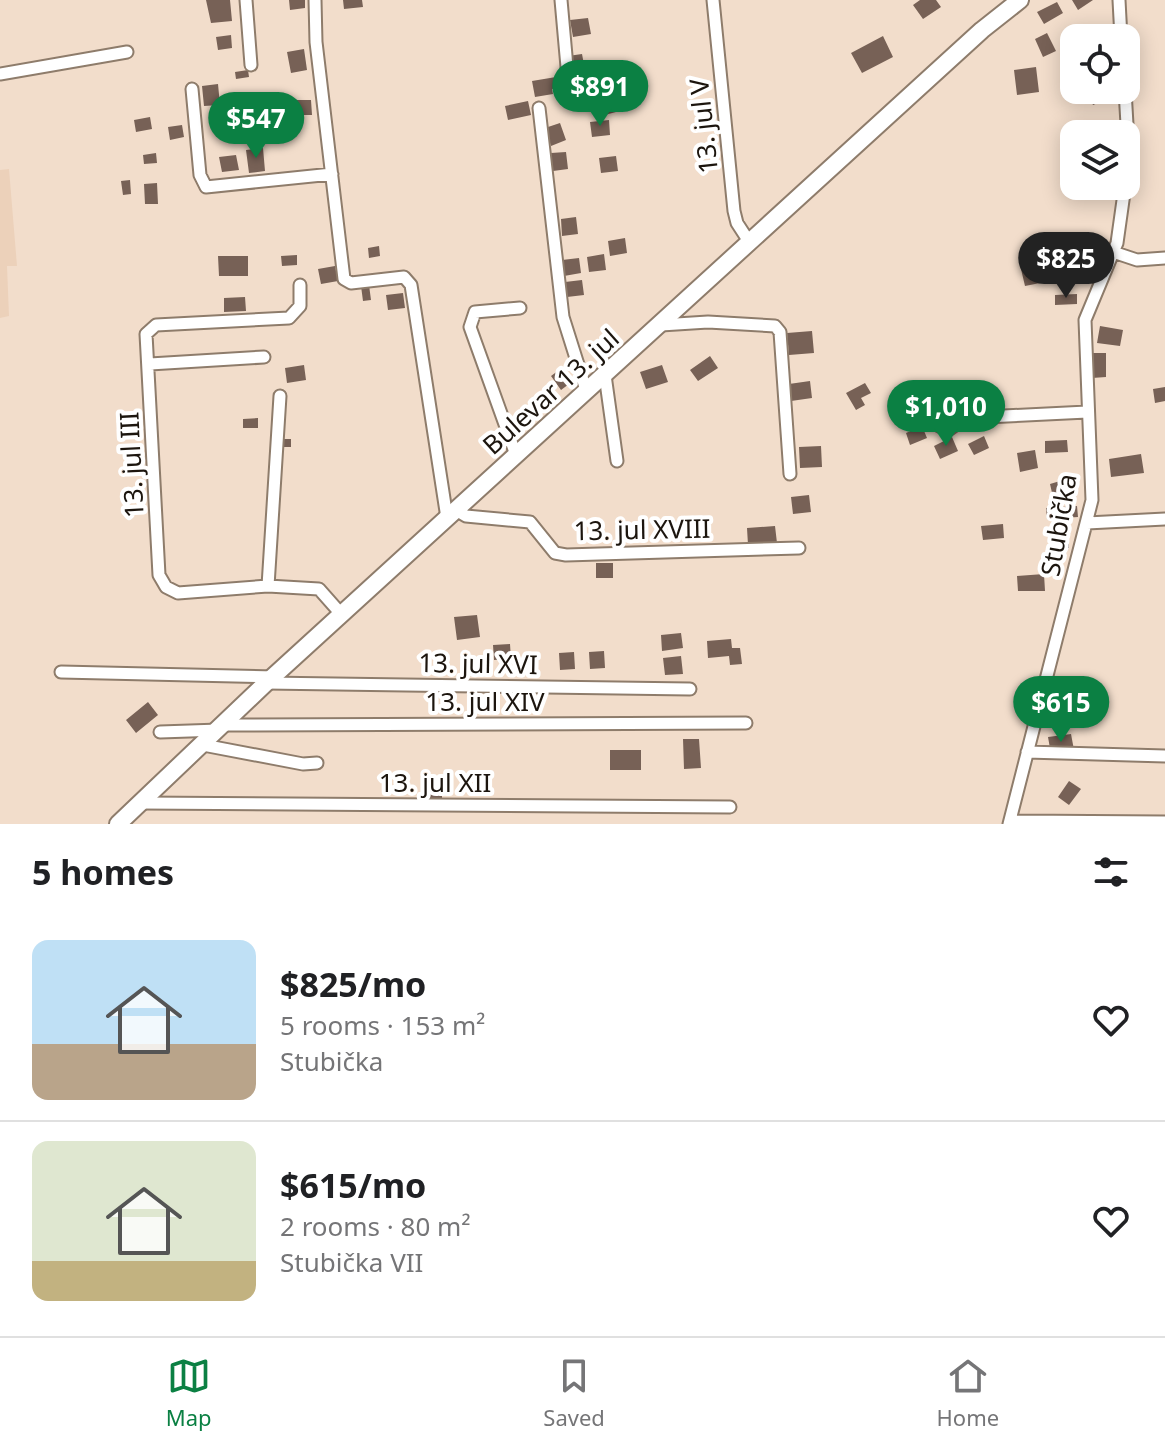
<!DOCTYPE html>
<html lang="en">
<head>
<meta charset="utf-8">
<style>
  :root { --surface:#fff; --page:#f6f6f6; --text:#202124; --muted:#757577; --line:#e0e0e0; --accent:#0b8043 }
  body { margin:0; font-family:"Noto Sans",sans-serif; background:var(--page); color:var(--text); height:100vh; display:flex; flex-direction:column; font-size:30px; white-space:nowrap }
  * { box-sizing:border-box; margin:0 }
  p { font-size:26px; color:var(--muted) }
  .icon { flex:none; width:44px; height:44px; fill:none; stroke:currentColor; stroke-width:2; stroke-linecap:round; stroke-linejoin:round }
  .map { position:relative; height:824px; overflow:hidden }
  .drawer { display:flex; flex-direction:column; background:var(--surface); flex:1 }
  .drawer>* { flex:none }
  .fabs { position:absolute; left:1060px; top:24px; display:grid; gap:16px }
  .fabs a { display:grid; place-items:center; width:80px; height:80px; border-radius:16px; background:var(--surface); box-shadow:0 4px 20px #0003; font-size:40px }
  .price { position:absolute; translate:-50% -68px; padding:0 18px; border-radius:28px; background:var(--accent); color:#fff; font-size:26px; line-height:52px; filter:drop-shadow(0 2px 4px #0008) }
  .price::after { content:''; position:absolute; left:50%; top:48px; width:24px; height:18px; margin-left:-12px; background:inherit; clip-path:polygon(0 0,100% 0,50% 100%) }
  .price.selected { background:#222; color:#fff }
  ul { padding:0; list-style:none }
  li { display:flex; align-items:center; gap:24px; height:200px; padding:0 32px }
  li+li { border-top:2px solid var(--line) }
  li span { display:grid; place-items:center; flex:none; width:224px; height:160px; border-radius:16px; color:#555 }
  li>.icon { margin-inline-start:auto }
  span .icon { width:96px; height:96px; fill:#fffc; stroke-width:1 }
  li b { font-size:34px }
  h2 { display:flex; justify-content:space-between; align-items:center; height:96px; padding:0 32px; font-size:34px }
  .dock { display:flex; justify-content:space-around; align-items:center; height:112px; border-top:2px solid var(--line); background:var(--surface); font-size:22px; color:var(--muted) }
  .dock a { display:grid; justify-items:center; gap:4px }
  .dock .selected { color:var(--accent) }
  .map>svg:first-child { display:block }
  .built { fill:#ecd1ba }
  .building { fill:#776156 }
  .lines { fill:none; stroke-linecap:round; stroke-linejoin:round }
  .street-casing { stroke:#8e7c6b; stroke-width:15 }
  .secondary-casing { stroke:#8e7c6b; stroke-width:20 }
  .street { stroke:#fff; stroke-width:11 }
  .secondary { stroke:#fff; stroke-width:16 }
  .labels { text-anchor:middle; stroke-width:8; stroke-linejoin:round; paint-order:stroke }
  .street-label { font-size:26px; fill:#1c150e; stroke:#fff }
</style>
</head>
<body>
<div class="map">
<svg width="1165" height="824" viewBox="0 0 1165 824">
  <rect width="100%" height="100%" fill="#f2ddcb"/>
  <path class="built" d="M 9,169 L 17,266 L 7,266 L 9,316 L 0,318 L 0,170 Z"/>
  <path class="building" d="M 206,0 L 230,0 L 232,21 L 211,23 Z
    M 289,0 L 305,0 L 305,8 L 290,10 Z
    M 343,0 L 362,0 L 363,7 L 344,9 Z
    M 920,0 L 936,0 L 941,7 L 923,19 L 913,5 Z
    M 1072,0 L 1093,0 L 1078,10 Z
    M 1057,2 L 1063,13 L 1044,24 L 1037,12 Z
    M 588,18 L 591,34 L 573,37 L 570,20 Z
    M 1047,33 L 1056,51 L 1043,57 L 1035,39 Z
    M 231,35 L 232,48 L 218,50 L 216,37 Z
    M 883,36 L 893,57 L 862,73 L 851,53 Z
    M 304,49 L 307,70 L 291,73 L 287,52 Z
    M 582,54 L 585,70 L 570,72 L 568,56 Z
    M 1036,67 L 1039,92 L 1017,95 L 1014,70 Z
    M 248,70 L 249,77 L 236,79 L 235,72 Z
    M 556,77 L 558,88 L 552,89 L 553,94 L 535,97 L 532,81 Z
    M 591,82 L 596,97 L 581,102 L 576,87 Z
    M 218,84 L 220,105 L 204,106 L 202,86 Z
    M 1090,90 L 1103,90 L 1107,99 L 1093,105 L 1087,92 Z
    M 612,97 L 616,112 L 597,117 L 593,103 Z
    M 294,100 L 311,100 L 312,115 L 295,115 Z
    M 528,101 L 531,115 L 508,120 L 505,106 Z
    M 150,117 L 152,129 L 136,132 L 134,120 Z
    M 609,120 L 610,135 L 592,137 L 590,122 Z
    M 560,123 L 566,140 L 551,146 L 545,128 Z
    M 182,125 L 184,137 L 170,140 L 168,127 Z
    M 263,148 L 265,171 L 249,173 L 246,150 Z
    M 566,152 L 568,169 L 553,171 L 551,153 Z
    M 156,153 L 157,163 L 144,164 L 143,155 Z
    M 236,155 L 239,170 L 222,172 L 219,157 Z
    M 616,156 L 618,171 L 601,173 L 599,158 Z
    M 130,180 L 131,194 L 123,195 L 121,181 Z
    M 157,183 L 158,204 L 145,204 L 144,184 Z
    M 576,217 L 578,234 L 562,236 L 561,219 Z
    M 625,238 L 627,253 L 610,256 L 608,241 Z
    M 379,246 L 380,256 L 369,258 L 368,248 Z
    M 604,254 L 606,270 L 589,272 L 587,257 Z
    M 297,255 L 297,265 L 282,266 L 281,256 Z
    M 218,256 L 248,256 L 248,276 L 219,276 Z
    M 579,258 L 581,273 L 564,276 L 562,260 Z
    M 1037,265 L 1040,283 L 1025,286 L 1021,269 Z
    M 335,266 L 338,281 L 321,284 L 318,269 Z
    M 582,280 L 584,295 L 567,297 L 565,282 Z
    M 369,285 L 371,300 L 363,301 L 361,286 Z
    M 403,293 L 405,308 L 388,310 L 386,295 Z
    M 1077,294 L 1077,304 L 1055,305 L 1055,295 Z
    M 245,297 L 246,311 L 224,312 L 224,298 Z
    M 1100,326 L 1123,330 L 1120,346 L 1097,343 Z
    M 812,331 L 814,353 L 789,355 L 787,333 Z
    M 1092,353 L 1106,353 L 1106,377 L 1092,378 Z
    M 710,356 L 718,368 L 698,381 L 690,370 Z
    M 304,365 L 306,380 L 287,383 L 285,368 Z
    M 662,365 L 668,382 L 646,389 L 640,372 Z
    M 563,367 L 573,381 L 561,390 L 551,376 Z
    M 810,381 L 812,398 L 791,401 L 789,384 Z
    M 865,383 L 871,393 L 861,398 L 865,405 L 856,410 L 846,393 Z
    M 1165,387 L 1165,401 L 1155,403 L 1153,389 Z
    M 258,418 L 258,428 L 243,428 L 243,419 Z
    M 922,426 L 927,438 L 910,445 L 906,433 Z
    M 984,436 L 989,448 L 974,455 L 968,444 Z
    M 952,437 L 958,451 L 940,459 L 934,446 Z
    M 282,439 L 291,439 L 291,447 L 282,447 Z
    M 1067,440 L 1068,452 L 1045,453 L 1045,441 Z
    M 821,446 L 822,467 L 800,468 L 799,447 Z
    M 1035,450 L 1038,468 L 1020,472 L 1017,453 Z
    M 1141,454 L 1144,473 L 1111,477 L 1109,459 Z
    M 1070,478 L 1074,491 L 1053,497 L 1050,484 Z
    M 809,495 L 811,512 L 793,514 L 791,497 Z
    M 1077,506 L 1078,517 L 1047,519 L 1046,508 Z
    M 1003,524 L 1004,538 L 983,540 L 981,526 Z
    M 775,526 L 777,543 L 748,545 L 747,528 Z
    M 1068,533 L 1069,548 L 1050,549 L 1049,534 Z
    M 596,563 L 613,563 L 613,578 L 596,578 Z
    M 1044,574 L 1045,591 L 1018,591 L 1017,576 Z
    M 477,615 L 480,637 L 457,640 L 454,617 Z
    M 681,633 L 683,648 L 662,651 L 661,635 Z
    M 731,639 L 732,648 L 740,648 L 742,664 L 730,665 L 729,656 L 708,658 L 707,641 Z
    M 510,644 L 511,659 L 494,660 L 493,645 Z
    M 604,651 L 605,668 L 590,669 L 589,652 Z
    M 574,652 L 575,669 L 560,670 L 559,653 Z
    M 681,656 L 683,674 L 665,675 L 663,658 Z
    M 148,702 L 158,715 L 136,733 L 126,720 Z
    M 1071,734 L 1074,750 L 1051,754 L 1048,737 Z
    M 683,739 L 699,739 L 701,768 L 684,769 Z
    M 610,750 L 641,750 L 641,770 L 610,770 Z
    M 1069,781 L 1081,789 L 1069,805 L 1058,797 Z
    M 425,786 L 442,786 L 442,801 L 425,801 Z"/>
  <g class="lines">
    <defs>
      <path id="street" d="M 246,0 L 251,65
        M 315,0 L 316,42 L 344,279 L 351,283 L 404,277 L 411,285 L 447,518
        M 561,0 L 568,78
        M 713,0 L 734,211 L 737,223 L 750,243
        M 1119,0 L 1121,38
        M 0,74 L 127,52
        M 192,89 L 200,175 L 206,187 L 332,174
        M 1125,90 L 1129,159 L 1126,180
        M 539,108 L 563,317 L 586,390
        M 1113,252 L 1137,260 L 1165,258
        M 300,285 L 300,306 L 289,318 L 156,325 L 146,334 L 159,575 L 166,587 L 178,593 L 268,586 L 319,589 L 342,615
        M 661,325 L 708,322 L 775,326 L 780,332 L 790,474
        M 150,364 L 264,357
        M 605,375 L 617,461
        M 965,418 L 948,430 L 939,426 L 944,419 L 1087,412
        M 516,455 L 470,327 L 475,312 L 520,308
        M 456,510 L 466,516 L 530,522 L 555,553 L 566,555 L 799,548
        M 1087,523 L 1165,519
        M 268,586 L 280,396
        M 61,672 L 275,677
        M 266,683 L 690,689
        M 224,725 L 746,723
        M 160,732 L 219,730
        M 203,745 L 303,764 L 317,763
        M 1027,752 L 1165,756
        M 140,803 L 730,807
        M 1010,821 L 1165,822
        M 1009,824 L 1092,500 L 1085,320 L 1117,243 L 1125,186"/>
      <path id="secondary" d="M 118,824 L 266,683 L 982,30 L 1020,0"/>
    </defs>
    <use href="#street" class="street-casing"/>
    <use href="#secondary" class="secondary-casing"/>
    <use href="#street" class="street"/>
    <use href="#secondary" class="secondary"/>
  </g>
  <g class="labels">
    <g class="street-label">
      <text transform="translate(704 126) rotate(-96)" y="9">13. jul V</text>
      <text transform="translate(551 392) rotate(-42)" y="9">Bulevar 13. jul</text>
      <text transform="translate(132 465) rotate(-93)" y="9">13. jul III</text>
      <text transform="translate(1059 525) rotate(-80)" y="9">Stubička</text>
      <text transform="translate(642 530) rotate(-1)" y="9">13. jul XVIII</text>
      <text transform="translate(478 664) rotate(1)" y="9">13. jul XVI</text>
      <text x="485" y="711">13. jul XIV</text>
      <text x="435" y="792">13. jul XII</text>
    </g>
  </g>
</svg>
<div class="fabs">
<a><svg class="icon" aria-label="locate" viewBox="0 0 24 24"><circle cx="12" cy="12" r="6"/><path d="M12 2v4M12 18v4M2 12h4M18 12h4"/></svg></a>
<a><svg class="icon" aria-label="layers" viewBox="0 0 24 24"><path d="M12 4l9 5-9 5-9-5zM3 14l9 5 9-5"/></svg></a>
</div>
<b class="price" style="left:600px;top:128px">$891</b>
<b class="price" style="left:256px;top:160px">$547</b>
<b class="price selected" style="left:1066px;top:300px">$825</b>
<b class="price" style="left:946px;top:448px">$1,010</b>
<b class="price" style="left:1061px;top:744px">$615</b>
</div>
<section class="drawer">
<h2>5 homes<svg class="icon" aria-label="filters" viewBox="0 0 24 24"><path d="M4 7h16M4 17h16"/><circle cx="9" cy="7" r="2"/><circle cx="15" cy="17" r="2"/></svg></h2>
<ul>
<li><span style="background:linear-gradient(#bfe0f5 65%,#b9a48a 0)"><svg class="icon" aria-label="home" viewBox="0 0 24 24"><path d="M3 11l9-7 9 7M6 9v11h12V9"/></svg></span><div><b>$825/mo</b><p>5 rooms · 153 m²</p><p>Stubička</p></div><svg class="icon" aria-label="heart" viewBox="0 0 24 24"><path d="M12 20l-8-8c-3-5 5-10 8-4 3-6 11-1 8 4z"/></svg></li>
<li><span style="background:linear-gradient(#dfe7d0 75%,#c2b280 0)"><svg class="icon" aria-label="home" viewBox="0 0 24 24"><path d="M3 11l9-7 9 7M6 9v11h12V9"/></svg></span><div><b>$615/mo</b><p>2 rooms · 80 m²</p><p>Stubička VII</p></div><svg class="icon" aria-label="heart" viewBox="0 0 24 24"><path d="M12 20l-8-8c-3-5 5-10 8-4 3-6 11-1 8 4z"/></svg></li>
</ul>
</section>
<nav class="dock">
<a class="selected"><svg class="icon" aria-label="map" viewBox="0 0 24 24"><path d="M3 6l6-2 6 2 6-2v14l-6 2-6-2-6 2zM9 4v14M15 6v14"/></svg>Map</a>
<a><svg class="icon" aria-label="saved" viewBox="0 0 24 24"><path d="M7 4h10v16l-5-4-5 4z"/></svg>Saved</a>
<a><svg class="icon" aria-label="home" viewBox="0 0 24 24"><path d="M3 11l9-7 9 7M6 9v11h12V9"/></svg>Home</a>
</nav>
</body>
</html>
